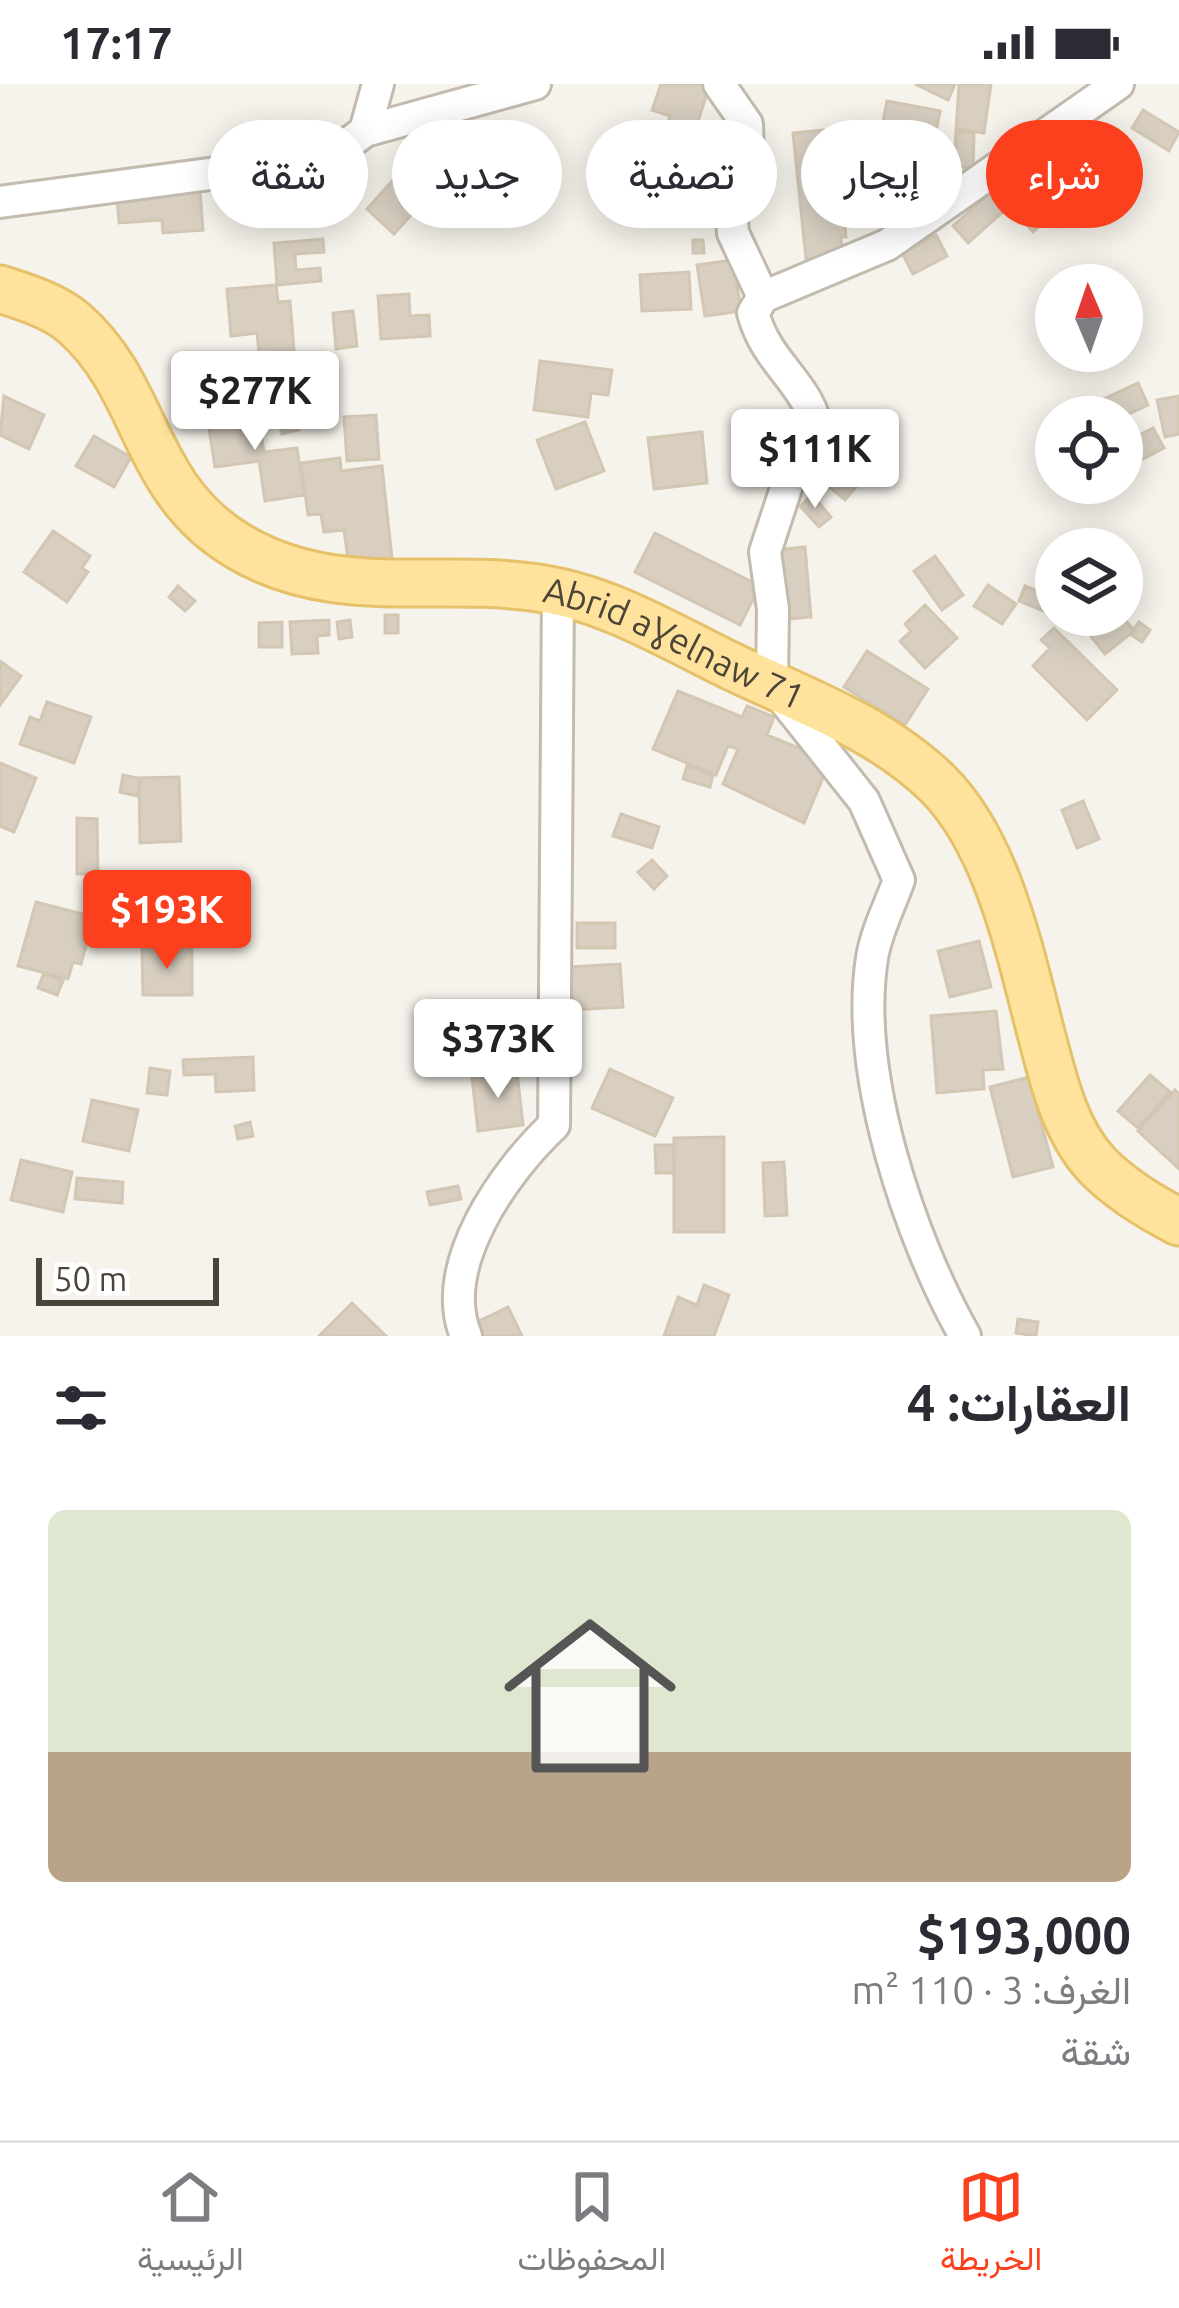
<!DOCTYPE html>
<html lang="ar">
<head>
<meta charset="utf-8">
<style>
  :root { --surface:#fff; --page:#f7f7f7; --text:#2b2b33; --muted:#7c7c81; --line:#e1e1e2; --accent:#fc3f1d }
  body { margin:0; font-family:Ubuntu,Vazirmatn,sans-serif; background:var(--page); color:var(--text); direction:rtl; height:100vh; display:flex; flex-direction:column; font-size:45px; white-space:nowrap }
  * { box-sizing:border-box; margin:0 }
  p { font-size:39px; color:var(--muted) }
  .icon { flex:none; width:66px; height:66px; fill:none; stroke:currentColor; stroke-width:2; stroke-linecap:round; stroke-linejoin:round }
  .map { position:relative; height:1252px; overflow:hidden; direction:ltr }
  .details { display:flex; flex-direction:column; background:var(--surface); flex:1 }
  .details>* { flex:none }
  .guide { position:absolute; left:36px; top:36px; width:1107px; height:108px; direction:rtl; display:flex; gap:24px }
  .needle { width:78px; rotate:358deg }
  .controls { position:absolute; left:1035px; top:180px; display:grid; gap:24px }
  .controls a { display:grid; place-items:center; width:108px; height:108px; border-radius:50%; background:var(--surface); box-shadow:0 6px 30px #0003; font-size:60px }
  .scale { position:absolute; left:36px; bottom:30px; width:183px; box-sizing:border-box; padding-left:12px; border:6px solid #4b4439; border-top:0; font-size:33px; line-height:42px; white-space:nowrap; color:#4b4439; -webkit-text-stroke:9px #fff; paint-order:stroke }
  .price { position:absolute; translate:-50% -102px; padding:0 27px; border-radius:12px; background:#fff; color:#222; font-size:39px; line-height:78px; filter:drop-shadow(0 3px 6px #0008) }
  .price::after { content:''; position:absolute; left:50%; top:72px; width:36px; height:27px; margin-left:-18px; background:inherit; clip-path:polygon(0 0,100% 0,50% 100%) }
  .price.active { background:var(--accent); color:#fff }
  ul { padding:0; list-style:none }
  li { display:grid; align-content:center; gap:24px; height:636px; padding:0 48px }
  li span { display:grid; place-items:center; height:372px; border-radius:18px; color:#555 }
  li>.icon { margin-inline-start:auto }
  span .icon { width:216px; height:216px; fill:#fffc; stroke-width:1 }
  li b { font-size:51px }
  h2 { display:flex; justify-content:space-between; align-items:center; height:144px; padding:0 48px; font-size:51px }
  .pill { padding:0 42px; border-radius:54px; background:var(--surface); box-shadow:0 6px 30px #0003; font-size:42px; line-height:108px }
  .pill.active { background:var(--accent); color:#fff }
  .status { display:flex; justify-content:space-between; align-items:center; height:84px; padding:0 60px; background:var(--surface); direction:ltr }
  .status svg { height:33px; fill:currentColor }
  .dock { display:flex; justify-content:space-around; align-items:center; height:168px; border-top:3px solid var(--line); background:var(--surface); font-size:33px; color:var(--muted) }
  .dock a { display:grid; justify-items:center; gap:6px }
  .dock .active { color:var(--accent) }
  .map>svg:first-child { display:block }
  .building { fill:#d8cfc1; stroke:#d3c7b4; stroke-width:3 }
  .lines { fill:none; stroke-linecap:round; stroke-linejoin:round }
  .minor-casing { stroke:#c2bbae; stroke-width:36 }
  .primary-casing { stroke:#e6c16a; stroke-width:51 }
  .minor { stroke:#fff; stroke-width:30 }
  .primary { stroke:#ffe39c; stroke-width:45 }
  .labels { text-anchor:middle; stroke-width:12; stroke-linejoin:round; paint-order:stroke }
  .street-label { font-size:36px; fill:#4b4439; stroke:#fff }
</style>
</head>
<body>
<div class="status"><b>17:17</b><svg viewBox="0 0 49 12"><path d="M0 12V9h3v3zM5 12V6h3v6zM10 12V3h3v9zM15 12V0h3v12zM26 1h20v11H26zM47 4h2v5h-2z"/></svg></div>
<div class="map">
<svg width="1179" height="1252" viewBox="0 0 1179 1252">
  <rect width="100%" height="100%" fill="#f6f3ec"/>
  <path class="building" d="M 661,0 L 710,0 L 691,59 L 664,50 L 670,32 L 652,26 Z
    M 915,0 L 955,0 L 948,16 Z
    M 959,0 L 991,0 L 984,49 L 957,45 L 955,62 Z
    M 887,17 L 940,27 L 932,68 L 879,58 Z
    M 1143,26 L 1179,48 L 1169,67 L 1132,44 Z
    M 447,43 L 467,75 L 452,84 L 456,90 L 427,108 L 405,69 Z
    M 824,46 L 827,81 L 839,80 L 846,153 L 841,153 L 842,172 L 806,175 L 793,49 Z
    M 957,48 L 974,49 L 973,84 L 939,83 L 939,63 L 957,63 Z
    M 479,64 L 508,93 L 483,117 L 455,88 Z
    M 1031,71 L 1049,91 L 1055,86 L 1087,121 L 1062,143 L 1051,132 L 1033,148 L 994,104 Z
    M 403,85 L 430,110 L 394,150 L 367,125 Z
    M 200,107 L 203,146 L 163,149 L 162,136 L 119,139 L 117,113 Z
    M 989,110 L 1004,127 L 968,159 L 953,142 Z
    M 936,151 L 947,172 L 913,190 L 902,169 Z
    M 323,155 L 324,168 L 295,170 L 296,186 L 320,184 L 321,197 L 277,201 L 274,159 Z
    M 693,156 L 703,156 L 704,169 L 693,169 Z
    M 733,176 L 741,227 L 705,232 L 697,181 Z
    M 689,188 L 691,225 L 642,227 L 640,191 Z
    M 276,201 L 278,218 L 290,217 L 294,267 L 259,269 L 257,249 L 231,252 L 227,205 Z
    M 409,210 L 410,232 L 429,231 L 430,252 L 381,255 L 378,212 Z
    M 353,227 L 357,262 L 336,265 L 333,229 Z
    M 296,269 L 296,284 L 260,286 L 260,271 Z
    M 540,277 L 612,286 L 608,311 L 591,309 L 588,333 L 534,326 Z
    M 1138,299 L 1148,321 L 1122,333 L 1104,333 L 1097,318 Z
    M 4,312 L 44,331 L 29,365 L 0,351 Z
    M 1179,312 L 1179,350 L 1165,353 L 1157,316 Z
    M 291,314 L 299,346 L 282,350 L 274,319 Z
    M 257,325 L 264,368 L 297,364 L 304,411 L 265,417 L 259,377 L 215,383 L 207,332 Z
    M 376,331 L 379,375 L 347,377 L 344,333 Z
    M 585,338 L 604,387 L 556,405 L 537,356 Z
    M 1153,344 L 1164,364 L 1128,383 L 1122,360 Z
    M 840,347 L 877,379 L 845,416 L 808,385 Z
    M 702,348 L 707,399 L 654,405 L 648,354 Z
    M 94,352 L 131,373 L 114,403 L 76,382 Z
    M 340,374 L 341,387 L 382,382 L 393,484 L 350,489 L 344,446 L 324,448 L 321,430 L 308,431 L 301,379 Z
    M 812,411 L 831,433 L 819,443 L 800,422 Z
    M 53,447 L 90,472 L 82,484 L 88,488 L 67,518 L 24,488 Z
    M 655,449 L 760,502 L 740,541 L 635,488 Z
    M 805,463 L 811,533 L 778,536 L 772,466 Z
    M 935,472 L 963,511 L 942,526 L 914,487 Z
    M 988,501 L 1016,520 L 1002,540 L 974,522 Z
    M 178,502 L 195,517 L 185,527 L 169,513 Z
    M 1025,502 L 1056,514 L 1053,531 L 1019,517 Z
    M 925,521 L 957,554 L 925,584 L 900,557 L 911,547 L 905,540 Z
    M 385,531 L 398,531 L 398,549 L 385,549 Z
    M 1074,531 L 1122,531 L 1134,547 L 1105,570 Z
    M 329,536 L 329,551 L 317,552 L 318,569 L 292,570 L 290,538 Z
    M 350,536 L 352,553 L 339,555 L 337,538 Z
    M 282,538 L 282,563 L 259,563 L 259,539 Z
    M 1139,538 L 1150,546 L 1142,558 L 1130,550 Z
    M 1054,544 L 1117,606 L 1087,636 L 1033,582 L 1050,564 L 1041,556 Z
    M 867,567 L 928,605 L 905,641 L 844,603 Z
    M 0,577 L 21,592 L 0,621 Z
    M 678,607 L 742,633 L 747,622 L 774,633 L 767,651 L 830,677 L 804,739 L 723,700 L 738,665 L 728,662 L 716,691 L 653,665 Z
    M 47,618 L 91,633 L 74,679 L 20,660 L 30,633 L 40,637 Z
    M 0,679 L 36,694 L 14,748 L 0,742 Z
    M 687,682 L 713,691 L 710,703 L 683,695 Z
    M 123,691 L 141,695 L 137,712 L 120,708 Z
    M 179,693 L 181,757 L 140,759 L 139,694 Z
    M 1083,717 L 1099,755 L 1077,764 L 1062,726 Z
    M 621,730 L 659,743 L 652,764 L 613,752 Z
    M 77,734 L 97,735 L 98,790 L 77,790 Z
    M 652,776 L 667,792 L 654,805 L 638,788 Z
    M 36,818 L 94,833 L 81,880 L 73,878 L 68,895 L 18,882 Z
    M 577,839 L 615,839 L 615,864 L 577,864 Z
    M 979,857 L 991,903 L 950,913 L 938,867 Z
    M 192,864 L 192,911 L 143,911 L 142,865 Z
    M 620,880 L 623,923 L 573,926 L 570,883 Z
    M 44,889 L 63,897 L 57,911 L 38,904 Z
    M 491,925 L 504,936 L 494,947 L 482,936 Z
    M 996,927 L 1003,985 L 983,986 L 984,1005 L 937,1009 L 931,932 Z
    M 253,973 L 254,1006 L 216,1008 L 215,990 L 184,991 L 183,976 Z
    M 150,984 L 170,987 L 167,1011 L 147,1009 Z
    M 610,985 L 673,1014 L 655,1052 L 592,1024 Z
    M 517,988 L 523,1041 L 478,1047 L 472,994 Z
    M 1150,991 L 1170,1008 L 1138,1044 L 1118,1027 Z
    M 1029,993 L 1053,1083 L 1013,1093 L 990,1003 Z
    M 1175,1006 L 1179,1010 L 1179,1085 L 1138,1047 Z
    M 92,1016 L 138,1026 L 129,1067 L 83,1057 Z
    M 250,1038 L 253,1052 L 238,1055 L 235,1042 Z
    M 724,1053 L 724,1148 L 674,1148 L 674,1054 Z
    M 655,1061 L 673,1061 L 674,1089 L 656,1089 Z
    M 21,1076 L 72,1088 L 63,1128 L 11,1116 Z
    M 784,1078 L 787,1131 L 765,1132 L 763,1079 Z
    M 77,1094 L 123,1098 L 122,1119 L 75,1115 Z
    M 458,1102 L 461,1115 L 430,1121 L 427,1108 Z
    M 704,1201 L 729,1211 L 714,1252 L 664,1252 L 678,1213 L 697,1221 Z
    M 352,1219 L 386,1252 L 319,1252 Z
    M 508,1223 L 522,1252 L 476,1252 L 471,1241 Z
    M 1018,1235 L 1038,1238 L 1036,1252 L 1016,1249 Z"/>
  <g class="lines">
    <defs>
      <path id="minor" d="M 719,0 L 747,40 L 748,73 L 730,112 L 733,149 L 763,213 L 753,229 C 768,284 812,299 819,355 L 791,389 L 765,468 L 773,525 L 772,601 L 864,717 L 899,796 C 890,821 876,848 872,874 C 854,989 909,1153 965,1252
        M 365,47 L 535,0
        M 0,118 L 329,74 L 365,47 L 378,0
        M 763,213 L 887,161 L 1118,0
        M 466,1252 C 437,1182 504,1088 554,1041 L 558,507"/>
      <g id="primary">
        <path id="s1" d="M 0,205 C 25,213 54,222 74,239 C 150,306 141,404 238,462 C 331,518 431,490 531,503 C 605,512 667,551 733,583 C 804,617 879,643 937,699 C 998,759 1020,869 1041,949 C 1053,994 1064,1046 1097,1081 C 1120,1105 1150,1123 1179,1138"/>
      </g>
    </defs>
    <use href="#minor" class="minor-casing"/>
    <use href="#primary" class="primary-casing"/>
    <use href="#minor" class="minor"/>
    <use href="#primary" class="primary"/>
  </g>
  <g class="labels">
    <g class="street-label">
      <text dy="13" stroke="none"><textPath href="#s1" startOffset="816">Abrid aɣelnaw 71</textPath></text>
    </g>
  </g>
</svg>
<div class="controls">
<a><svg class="needle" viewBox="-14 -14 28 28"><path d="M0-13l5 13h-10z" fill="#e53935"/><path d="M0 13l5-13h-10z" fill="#7c7c81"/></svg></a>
<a><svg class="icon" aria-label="locate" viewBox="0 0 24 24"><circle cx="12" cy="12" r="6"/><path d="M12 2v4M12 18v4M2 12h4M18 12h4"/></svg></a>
<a><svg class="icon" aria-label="layers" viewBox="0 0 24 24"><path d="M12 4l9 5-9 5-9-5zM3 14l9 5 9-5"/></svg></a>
</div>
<div class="scale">50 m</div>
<b class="price" style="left:255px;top:369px">$277K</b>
<b class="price" style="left:815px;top:427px">$111K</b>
<b class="price active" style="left:167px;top:888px">$193K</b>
<b class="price" style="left:498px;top:1017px">$373K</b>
<div class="guide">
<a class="pill active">شراء</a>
<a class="pill">إيجار</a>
<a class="pill">تصفية</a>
<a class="pill">جديد</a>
<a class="pill">شقة</a>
</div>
</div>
<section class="details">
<h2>العقارات: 4<svg class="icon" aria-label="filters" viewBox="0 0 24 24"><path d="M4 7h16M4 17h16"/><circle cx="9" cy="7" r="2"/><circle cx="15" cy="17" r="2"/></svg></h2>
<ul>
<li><span style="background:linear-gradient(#dfe7d0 65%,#b9a48a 0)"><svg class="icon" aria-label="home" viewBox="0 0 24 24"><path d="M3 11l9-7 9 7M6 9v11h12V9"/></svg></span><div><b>$193,000</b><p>الغرف: 3 · 110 m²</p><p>شقة</p></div></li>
</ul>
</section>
<nav class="dock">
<a class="active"><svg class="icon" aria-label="map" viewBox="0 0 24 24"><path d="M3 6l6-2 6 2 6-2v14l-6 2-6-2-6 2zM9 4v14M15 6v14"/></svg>الخريطة</a>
<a><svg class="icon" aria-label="saved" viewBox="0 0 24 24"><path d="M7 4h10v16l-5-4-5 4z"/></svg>المحفوظات</a>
<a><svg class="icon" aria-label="home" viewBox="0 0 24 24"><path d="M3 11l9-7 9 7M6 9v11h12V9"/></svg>الرئيسية</a>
</nav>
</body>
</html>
